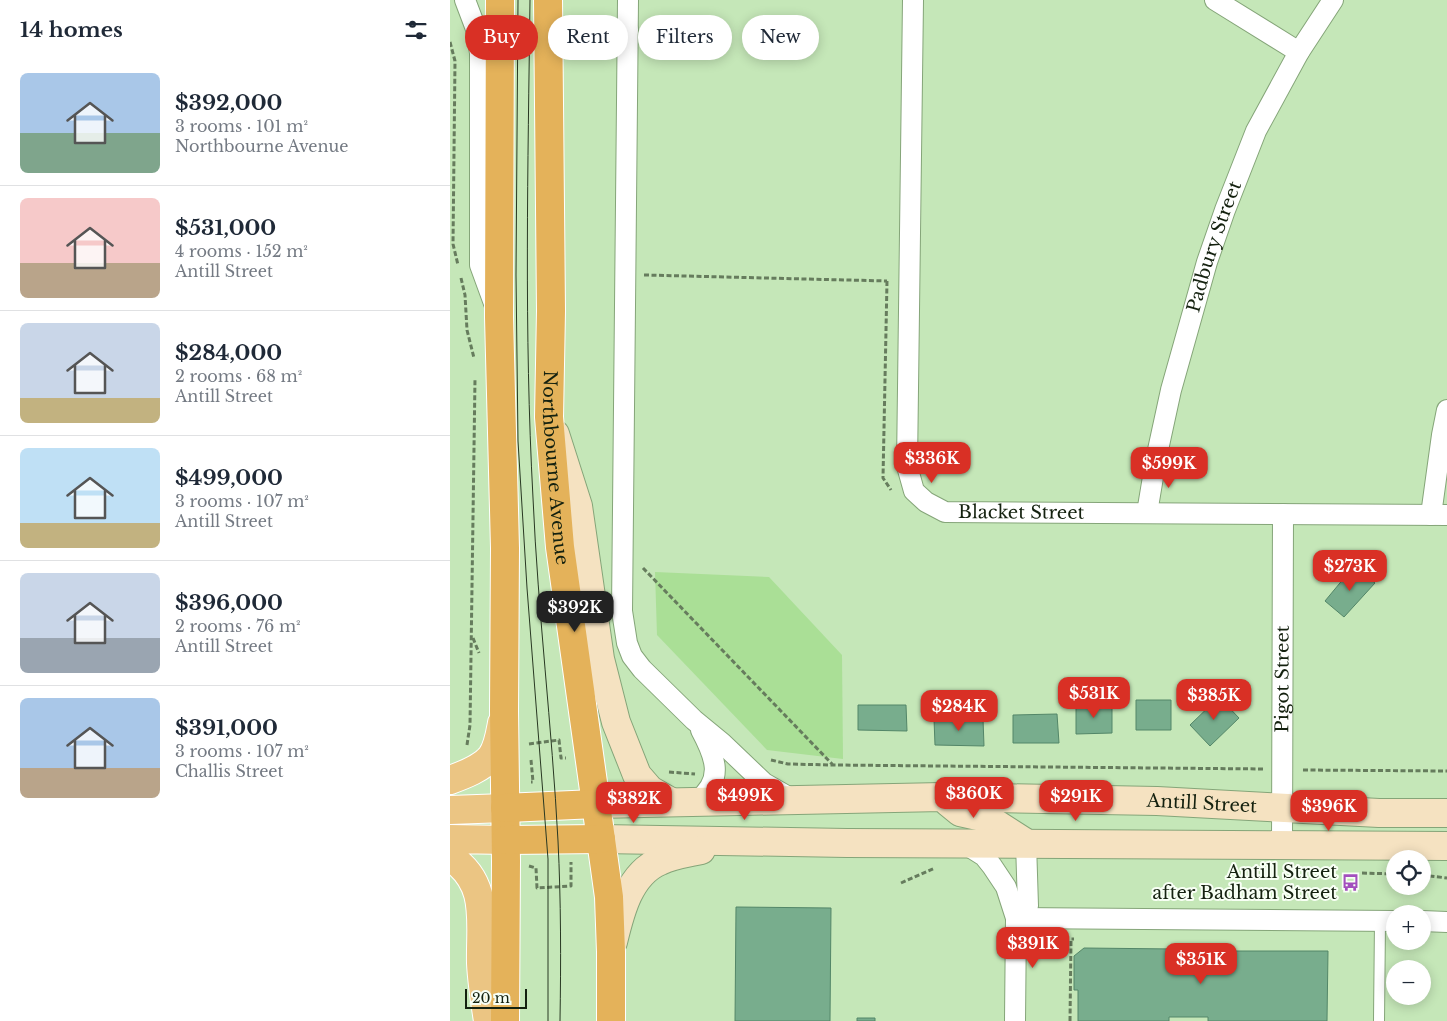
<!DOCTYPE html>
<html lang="en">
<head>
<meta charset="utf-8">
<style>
  :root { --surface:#fff; --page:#f6f6f7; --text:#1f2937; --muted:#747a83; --line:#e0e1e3; --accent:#d93025 }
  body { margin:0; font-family:"Libre Baskerville",serif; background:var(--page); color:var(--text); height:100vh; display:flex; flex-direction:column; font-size:19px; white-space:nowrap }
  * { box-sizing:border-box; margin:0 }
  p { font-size:16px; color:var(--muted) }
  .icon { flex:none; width:28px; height:28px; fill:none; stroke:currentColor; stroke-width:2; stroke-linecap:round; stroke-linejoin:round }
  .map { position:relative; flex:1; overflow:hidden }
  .details { display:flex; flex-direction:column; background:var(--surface); width:450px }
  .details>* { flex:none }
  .guide { position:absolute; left:15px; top:15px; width:475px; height:45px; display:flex; gap:10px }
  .fabs { position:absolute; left:936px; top:850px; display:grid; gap:10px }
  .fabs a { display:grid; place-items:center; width:45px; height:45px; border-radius:50%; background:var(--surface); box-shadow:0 2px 12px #0003; font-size:25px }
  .scale { position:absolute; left:15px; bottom:12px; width:62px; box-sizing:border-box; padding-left:5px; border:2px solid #14210f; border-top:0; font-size:14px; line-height:18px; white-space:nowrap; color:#14210f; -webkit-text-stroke:4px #f8fff5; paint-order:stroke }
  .price { position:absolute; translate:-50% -42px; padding:0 11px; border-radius:10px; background:var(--accent); color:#fff; font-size:16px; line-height:32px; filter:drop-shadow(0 1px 2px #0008) }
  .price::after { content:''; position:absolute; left:50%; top:30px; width:15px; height:11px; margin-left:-8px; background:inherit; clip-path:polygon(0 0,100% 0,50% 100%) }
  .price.active { background:#222; color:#fff }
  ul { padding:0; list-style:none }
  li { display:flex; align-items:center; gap:15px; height:125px; padding:0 20px }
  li+li { border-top:1px solid var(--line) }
  li span { display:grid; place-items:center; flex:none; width:140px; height:100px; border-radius:8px; color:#555 }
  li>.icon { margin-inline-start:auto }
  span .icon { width:60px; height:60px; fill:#fffc; stroke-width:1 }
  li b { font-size:21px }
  h2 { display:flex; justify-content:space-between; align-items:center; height:60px; padding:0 20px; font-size:21px }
  .chip { padding:0 18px; border-radius:22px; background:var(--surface); box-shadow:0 2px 12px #0003; font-size:18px; line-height:45px }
  .chip.active { background:var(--accent); color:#fff }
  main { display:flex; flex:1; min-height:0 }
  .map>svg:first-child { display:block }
  .green { fill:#aadf96 }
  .building { fill:#78ad8d; stroke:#538668 }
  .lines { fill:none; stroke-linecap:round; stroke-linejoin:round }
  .service-casing { stroke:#85a579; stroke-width:12 }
  .minor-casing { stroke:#85a579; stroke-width:22 }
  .secondary-casing { stroke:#85a579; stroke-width:30 }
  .primary-casing { stroke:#fff; stroke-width:30 }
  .trunk-casing { stroke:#fff; stroke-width:30 }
  .path { stroke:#667c5d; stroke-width:3; stroke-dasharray:5 2.5; stroke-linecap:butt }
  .service { stroke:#fff; stroke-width:10 }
  .minor { stroke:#fff; stroke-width:20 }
  .secondary { stroke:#f5e2c1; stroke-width:28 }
  .primary { stroke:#ebc583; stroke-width:28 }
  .trunk { stroke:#e4b25a; stroke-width:28 }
  .tram { stroke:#283822; stroke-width:1 }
  .labels { text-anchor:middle; stroke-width:4; stroke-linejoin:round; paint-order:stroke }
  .street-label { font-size:18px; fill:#14210f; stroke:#f8fff5 }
  .poi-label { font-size:18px; fill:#14210f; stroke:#f8fff5; text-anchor:end }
</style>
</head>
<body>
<main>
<section class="details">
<h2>14 homes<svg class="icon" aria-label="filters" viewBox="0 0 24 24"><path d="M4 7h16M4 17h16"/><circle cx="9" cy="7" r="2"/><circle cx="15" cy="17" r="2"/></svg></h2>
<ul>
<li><span style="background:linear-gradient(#a9c7e8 60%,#7fa58c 0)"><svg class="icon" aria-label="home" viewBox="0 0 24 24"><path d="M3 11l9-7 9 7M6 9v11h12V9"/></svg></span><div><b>$392,000</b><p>3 rooms · 101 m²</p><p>Northbourne Avenue</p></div></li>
<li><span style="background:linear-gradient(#f6c9c9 65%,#b9a48a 0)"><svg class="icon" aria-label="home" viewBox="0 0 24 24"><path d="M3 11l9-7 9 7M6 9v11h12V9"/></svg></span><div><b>$531,000</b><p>4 rooms · 152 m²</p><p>Antill Street</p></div></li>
<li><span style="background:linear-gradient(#c9d6e8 75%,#c2b280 0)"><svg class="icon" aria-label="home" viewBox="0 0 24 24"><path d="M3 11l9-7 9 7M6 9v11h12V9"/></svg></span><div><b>$284,000</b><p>2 rooms · 68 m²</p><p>Antill Street</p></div></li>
<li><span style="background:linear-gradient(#bfe0f5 75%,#c2b280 0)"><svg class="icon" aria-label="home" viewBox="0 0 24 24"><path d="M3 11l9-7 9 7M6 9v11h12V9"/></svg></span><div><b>$499,000</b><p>3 rooms · 107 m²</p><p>Antill Street</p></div></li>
<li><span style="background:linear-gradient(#c9d6e8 65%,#9aa5b1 0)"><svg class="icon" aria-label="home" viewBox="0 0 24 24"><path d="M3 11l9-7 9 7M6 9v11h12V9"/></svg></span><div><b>$396,000</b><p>2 rooms · 76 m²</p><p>Antill Street</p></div></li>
<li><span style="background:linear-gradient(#a9c7e8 70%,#b9a48a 0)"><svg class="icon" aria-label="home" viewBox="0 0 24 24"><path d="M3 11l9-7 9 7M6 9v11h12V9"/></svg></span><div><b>$391,000</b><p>3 rooms · 107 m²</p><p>Challis Street</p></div></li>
</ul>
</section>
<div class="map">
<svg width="997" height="1021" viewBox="0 0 997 1021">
  <rect width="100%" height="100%" fill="#c5e7b8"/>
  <path class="green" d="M 205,572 L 319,577 L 392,655 L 393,759 L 317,750 L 207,635 Z"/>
  <path class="building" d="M 904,566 L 925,583 L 894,617 L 875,601 Z
    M 769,697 L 789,718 L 760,746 L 740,725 Z
    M 686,700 L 721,700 L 721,730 L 686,730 Z
    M 626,704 L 662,705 L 662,733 L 626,734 Z
    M 408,705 L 456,705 L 457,731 L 408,730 Z
    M 607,714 L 609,743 L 563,743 L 563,715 Z
    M 484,719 L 533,719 L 534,746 L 485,745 Z
    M 286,907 L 381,908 L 380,1021 L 285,1021 Z
    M 634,948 L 725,949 L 725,958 L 752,958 L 752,951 L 878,951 L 877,1021 L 758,1021 L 758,1017 L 719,1017 L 719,1021 L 628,1021 L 628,990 L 624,990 L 624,956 Z
    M 407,1018 L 425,1018 L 425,1021 L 407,1021 Z"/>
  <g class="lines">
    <defs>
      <path id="service" d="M 929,1021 L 930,921"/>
      <g id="minor">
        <path d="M 15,0 L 26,29 L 30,53 L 30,265 L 45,306"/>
        <path d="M 178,0 L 172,611 L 177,643 L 182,656 L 192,669 L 244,720 L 272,743 L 314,783 L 342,799"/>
        <path id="s1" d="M 463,0 L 457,466 L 464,491 L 476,502 L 495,512 L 997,515"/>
        <path d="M 765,0 L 849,52"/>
        <path d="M 98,30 L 178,30"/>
        <path id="s2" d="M 697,513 L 706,459 L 721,390 L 757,262 L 775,210 L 806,131 L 849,52 L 883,0"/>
        <path d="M 981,515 L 992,435 L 997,410"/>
        <path d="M 247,801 C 275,780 265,756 251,730"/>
        <path d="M 515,844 L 534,856 L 542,866 L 556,887 L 566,918 L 565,1021"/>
        <path id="s3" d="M 832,845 L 833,514"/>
        <path d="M 566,918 L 945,921"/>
        <path d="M 566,918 L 578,906 L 576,843"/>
        <path d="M 972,921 L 997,922"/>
      </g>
      <g id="secondary">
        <path d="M 105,434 L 128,506 L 150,659 L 166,722 L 187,775 L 200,790 L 221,802"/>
        <path d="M 499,803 L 510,812 L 537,818 L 576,843"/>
        <path id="s4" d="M 146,804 L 492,797 L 707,801 L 929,813 L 997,813"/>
        <path d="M 151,839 L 397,843 L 997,846"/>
        <path d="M 163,942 C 170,913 179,874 210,861 C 222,855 237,853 251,850"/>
      </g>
      <path id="primary" d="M 0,780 C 14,775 32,768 41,757 C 48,748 50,734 52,723
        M 0,810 L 55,808
        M 0,839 L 56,840
        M 0,857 C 40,883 30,922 31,963 C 32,982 35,1002 38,1021"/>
      <g id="trunk">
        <path d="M 50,0 L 49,317 L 55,548 L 54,711 L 56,861 L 55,1021"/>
        <path id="s5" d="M 98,0 L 101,311 L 99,417 L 110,547 L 159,897 L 161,952 L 161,1021"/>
        <path d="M 55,808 L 146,804"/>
        <path d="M 56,840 L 151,839"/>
      </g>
    </defs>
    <use href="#service" class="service-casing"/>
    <use href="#minor" class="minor-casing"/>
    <use href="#secondary" class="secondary-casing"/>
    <use href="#primary" class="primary-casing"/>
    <use href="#trunk" class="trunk-casing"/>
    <path class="path" d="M 0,42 L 5,61 L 3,244 L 8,265
      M 194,275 L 437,281
      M 11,278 L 15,295 L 17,330 L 24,358
      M 437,281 L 433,478 L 441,490
      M 193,568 L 383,765
      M 23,638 L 29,653
      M 79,744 L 109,740 L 111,758 L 116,758
      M 17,745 L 20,725 L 25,379
      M 81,760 L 83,782 L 81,782
      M 321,760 L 338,764 L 383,765 L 814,769
      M 853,770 L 997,771
      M 219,772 L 245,774
      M 79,866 L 86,868 L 87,888 L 121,886 L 121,862
      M 912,873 L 945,874
      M 972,875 L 997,878
      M 451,883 L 485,868
      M 620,1021 L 621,939 L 624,939"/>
    <use href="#service" class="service"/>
    <use href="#minor" class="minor"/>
    <use href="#secondary" class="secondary"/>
    <use href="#primary" class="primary"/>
    <use href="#trunk" class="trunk"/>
    <path class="tram" d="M 68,0 L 66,275 L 68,441 L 77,588 L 98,859 L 98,1021
      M 80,0 C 78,166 74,332 83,498 C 88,613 102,727 108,841 C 111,901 111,961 110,1021"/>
  </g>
  <defs>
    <symbol id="bus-bare" viewBox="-9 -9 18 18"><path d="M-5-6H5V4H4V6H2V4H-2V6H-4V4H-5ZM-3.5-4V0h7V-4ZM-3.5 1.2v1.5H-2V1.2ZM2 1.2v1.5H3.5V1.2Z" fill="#a34fbe" stroke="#f8fff5" stroke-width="2.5" paint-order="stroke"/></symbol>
  </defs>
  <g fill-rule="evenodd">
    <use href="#bus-bare" x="888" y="870" width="25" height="25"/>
  </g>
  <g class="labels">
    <g class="street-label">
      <text dy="6" stroke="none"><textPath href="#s2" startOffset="275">Padbury Street</textPath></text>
      <text dy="6" stroke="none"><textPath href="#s5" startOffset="468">Northbourne Avenue</textPath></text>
      <text dy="6" stroke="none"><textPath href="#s1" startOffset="606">Blacket Street</textPath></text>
      <text dy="6" stroke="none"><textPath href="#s3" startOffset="166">Pigot Street</textPath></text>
      <text dy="6" stroke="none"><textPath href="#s4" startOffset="606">Antill Street</textPath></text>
    </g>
    <g class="poi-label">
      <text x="887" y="878">Antill Street<tspan x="887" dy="21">after Badham Street</tspan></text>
    </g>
  </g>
</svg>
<div class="fabs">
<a><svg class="icon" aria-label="locate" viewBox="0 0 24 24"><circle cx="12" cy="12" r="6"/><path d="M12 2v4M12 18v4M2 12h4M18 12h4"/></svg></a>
<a>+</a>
<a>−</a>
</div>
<div class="scale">20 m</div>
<b class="price" style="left:482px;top:484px">$336K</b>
<b class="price" style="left:719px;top:489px">$599K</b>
<b class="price" style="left:900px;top:592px">$273K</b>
<b class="price active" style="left:125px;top:633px">$392K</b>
<b class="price" style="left:644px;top:719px">$531K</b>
<b class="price" style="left:764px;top:721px">$385K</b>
<b class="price" style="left:509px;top:732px">$284K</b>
<b class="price" style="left:524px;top:819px">$360K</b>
<b class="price" style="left:295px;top:821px">$499K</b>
<b class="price" style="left:626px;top:822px">$291K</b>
<b class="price" style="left:184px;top:824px">$382K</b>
<b class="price" style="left:879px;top:832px">$396K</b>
<b class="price" style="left:583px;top:969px">$391K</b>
<b class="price" style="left:751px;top:985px">$351K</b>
<div class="guide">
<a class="chip active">Buy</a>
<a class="chip">Rent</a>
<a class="chip">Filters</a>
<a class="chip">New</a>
</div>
</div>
</main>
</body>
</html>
